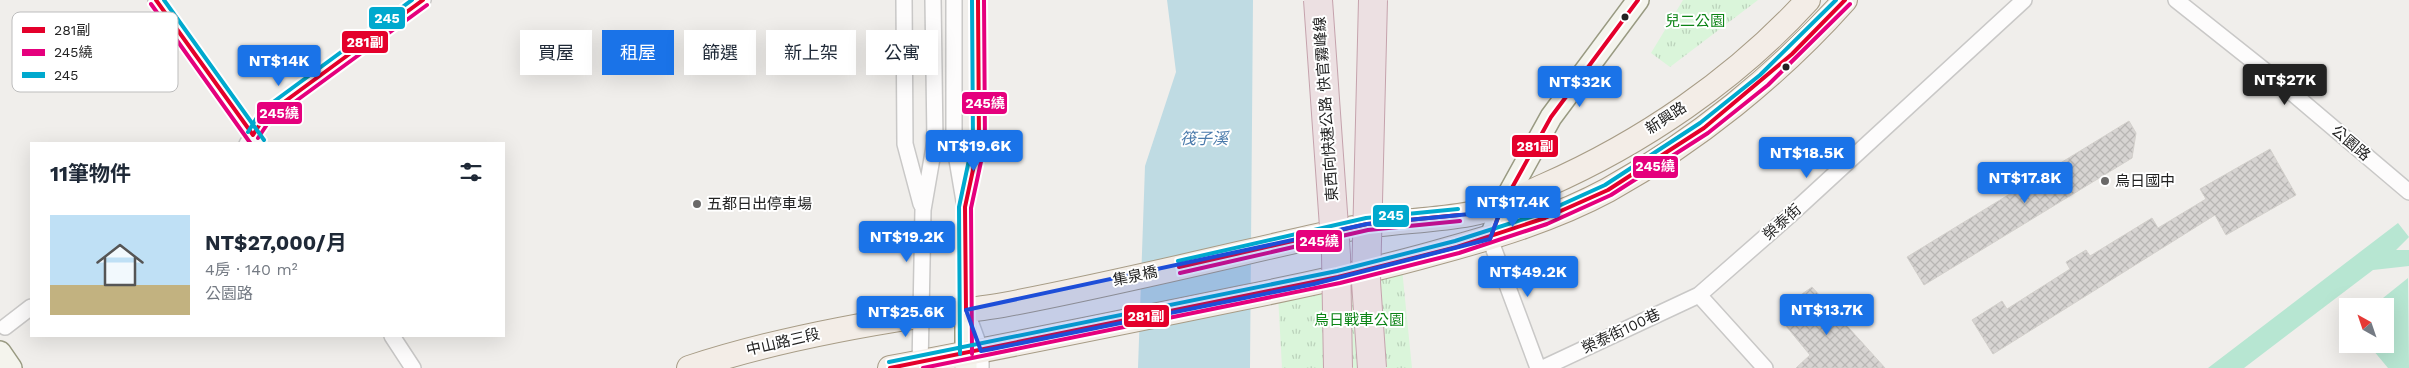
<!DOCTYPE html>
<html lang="zh-TW">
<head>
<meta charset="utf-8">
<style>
  :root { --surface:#fff; --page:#f6f6f7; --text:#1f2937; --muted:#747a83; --accent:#1a73e8 }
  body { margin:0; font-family:"Work Sans","Noto Sans TC",sans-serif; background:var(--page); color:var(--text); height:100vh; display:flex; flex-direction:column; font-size:19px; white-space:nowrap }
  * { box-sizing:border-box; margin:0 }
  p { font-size:16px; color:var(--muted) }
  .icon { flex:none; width:28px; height:28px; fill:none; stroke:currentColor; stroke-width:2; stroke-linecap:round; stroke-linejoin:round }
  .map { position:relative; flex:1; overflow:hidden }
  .details { position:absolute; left:30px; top:142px; width:475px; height:195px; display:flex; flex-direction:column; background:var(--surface); border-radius:0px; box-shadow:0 5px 20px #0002 }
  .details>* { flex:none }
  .guide { position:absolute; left:520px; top:30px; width:475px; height:45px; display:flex; gap:10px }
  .needle { width:32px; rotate:320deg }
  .controls { position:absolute; left:2339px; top:298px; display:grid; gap:10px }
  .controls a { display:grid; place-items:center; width:55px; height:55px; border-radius:0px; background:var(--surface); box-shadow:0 5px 20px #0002; font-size:25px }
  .price { position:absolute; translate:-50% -42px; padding:0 11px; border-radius:5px; background:var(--accent); color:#fff; font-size:16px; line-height:32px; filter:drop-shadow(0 1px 2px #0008) }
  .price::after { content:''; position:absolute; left:50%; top:30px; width:15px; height:11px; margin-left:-8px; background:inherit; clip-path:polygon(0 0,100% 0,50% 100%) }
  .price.selected { background:#222; color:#fff }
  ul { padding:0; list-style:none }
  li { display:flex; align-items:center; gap:15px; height:125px; padding:0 20px }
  li span { display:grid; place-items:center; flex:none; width:140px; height:100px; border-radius:0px; color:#555 }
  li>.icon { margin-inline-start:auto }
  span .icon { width:60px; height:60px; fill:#fffc; stroke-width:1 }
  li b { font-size:21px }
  h2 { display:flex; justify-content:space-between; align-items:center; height:60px; padding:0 20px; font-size:21px }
  .chip { padding:0 18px; border-radius:0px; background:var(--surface); box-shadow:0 5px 20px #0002; font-size:18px; line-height:45px }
  .chip.selected { background:var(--accent); color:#fff }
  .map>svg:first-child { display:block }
  .park { fill:url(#park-tufts) }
  .pitch { fill:#b7e6d2 }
  .water { fill:#bfdbe3 }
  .building { fill:url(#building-cross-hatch); stroke:#d3d0cc }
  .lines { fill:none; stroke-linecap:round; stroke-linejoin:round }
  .street-casing { stroke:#c9c8c7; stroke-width:18 }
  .secondary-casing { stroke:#999a82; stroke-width:24 }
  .primary-casing { stroke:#a79c86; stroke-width:26 }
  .street { stroke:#fdfcfc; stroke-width:15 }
  .secondary { stroke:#f4f4ed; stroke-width:21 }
  .primary { stroke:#f3ede7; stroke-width:24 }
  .highway-bridge-casing { stroke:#c5a2ac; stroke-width:30; stroke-linecap:butt }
  .highway-bridge { stroke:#ece0e2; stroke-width:28 }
  .bus-1-casing { stroke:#fff; stroke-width:8 }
  .bus-2-casing { stroke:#fff; stroke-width:8 }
  .bus-3-casing { stroke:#fff; stroke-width:8 }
  .bus-1 { stroke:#e4002b; stroke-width:4 }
  .bus-2 { stroke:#e5007d; stroke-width:4 }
  .bus-3 { stroke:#00a9ce; stroke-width:4 }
  .marked { fill:#1d4ed8; fill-opacity:0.2; stroke:#1d4ed8; stroke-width:4; stroke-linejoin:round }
  .bus-dot { fill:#222; stroke:#fff; stroke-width:2 }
  .poi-dot { fill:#6a6968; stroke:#fff; stroke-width:2 }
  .labels { text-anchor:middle; stroke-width:4; stroke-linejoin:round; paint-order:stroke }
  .park-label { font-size:15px; fill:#0c8416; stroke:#fff }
  .street-label { font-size:15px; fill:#222; stroke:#fff }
  .poi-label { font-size:15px; fill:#222; stroke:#fff; text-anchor:start }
  .water-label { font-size:16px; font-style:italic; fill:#4a7aab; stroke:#fff }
  .key { fill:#fff; stroke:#bdbdbd; stroke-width:1 }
  .key-label { font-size:14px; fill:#222 }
  .line-badge { stroke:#fff; stroke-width:2 }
  .badge-label { font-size:14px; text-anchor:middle; font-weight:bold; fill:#fff }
</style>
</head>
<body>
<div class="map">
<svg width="2409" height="368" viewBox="0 0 2409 368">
  <defs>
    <pattern id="park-tufts" width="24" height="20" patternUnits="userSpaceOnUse" patternTransform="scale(1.25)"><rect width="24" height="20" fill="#daf5da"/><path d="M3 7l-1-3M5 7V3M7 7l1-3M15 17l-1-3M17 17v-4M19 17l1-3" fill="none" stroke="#bbd2bb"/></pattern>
    <pattern id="building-cross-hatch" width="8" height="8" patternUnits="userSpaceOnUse" patternTransform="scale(1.25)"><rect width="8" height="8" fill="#d7d4d2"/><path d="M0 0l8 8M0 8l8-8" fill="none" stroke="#b8b6b4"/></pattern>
  </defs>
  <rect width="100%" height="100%" fill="#f0eeeb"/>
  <path class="park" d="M 1683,0 L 1758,0 L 1670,67 L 1651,53 Z
    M 1401,259 L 1412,368 L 1282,368 L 1278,295 Z"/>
  <path class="pitch" d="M 2398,223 L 2409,237 L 2396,250 L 2409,250 L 2409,266 L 2373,270 L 2244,368 L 2208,368 Z
    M 2408,278 L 2409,368 L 2388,368 L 2368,344 L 2385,344 L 2385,306 L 2373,306 Z"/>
  <path class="water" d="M 1167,0 L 1253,0 L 1250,368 L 1138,368 L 1145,166 L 1176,72 Z"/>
  <path class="building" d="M 2129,121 L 2136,133 L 2132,158 L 1924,285 L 1907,257 Z
    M 2270,149 L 2296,195 L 2226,235 L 2215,215 L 1993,354 L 1972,320 L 2002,301 L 2007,309 L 2070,269 L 2066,262 L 2086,250 L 2090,256 L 2152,218 L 2158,228 L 2206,199 L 2200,189 Z
    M 1812,287 L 1885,368 L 1796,368 L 1810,355 L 1786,326 L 1795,299 Z"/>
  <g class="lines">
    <defs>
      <path id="street" d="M 156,0 L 258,143
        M 904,0 L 905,144 L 921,204
        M 954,0 L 954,142 L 965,207 L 966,310 L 981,351 L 981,368
        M 2176,0 L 2278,81 L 2409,192
        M 247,144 L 265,116 L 423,0
        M 967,198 L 979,142 L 978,0
        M 1490,239 L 1538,368
        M 5,327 L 31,307
        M 392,336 L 413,368
        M 920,368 L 923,210 L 935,141 L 933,0
        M 1543,368 L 1699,295
        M 1765,368 L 1699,295 L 1789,216 L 2024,0"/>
      <path id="secondary" d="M 1490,239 L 1503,204 L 1551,117 L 1638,0
        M 966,310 L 966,368
        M 0,352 L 11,368"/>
      <path id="primary" d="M 689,368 C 764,343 841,328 919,316 C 946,312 975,310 1003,305 C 1115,284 1227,256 1339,231 C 1382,221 1427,222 1470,214 C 1496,209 1520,197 1544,186 C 1642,143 1736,79 1808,0
        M 890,368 C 1007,346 1124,322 1241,298 C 1306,285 1371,271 1435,253 C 1494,237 1554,219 1608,190 C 1696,141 1778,75 1845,0"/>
    </defs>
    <use href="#street" class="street-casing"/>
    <use href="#secondary" class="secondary-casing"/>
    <use href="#primary" class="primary-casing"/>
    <use href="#street" class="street"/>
    <use href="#secondary" class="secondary"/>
    <use href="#primary" class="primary"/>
    <defs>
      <path id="highway-bridge" d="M 1318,0 L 1336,255 L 1338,368
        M 1372,368 L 1366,282 L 1373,0"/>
    </defs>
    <use href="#highway-bridge" class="highway-bridge-casing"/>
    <use href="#highway-bridge" class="highway-bridge"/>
    <defs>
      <path id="bus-1" d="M 156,0 L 253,135
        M 253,135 L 265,116 L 423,0
        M 1490,239 L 1503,204 L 1551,117 L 1638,0
        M 1179,267 L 1367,224 L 1459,215
        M 966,310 L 965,207 L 979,142 L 978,0
        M 890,368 L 1338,277 L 1457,247 L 1545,218 L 1608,190 L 1704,128 L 1792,54 L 1845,0"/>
      <path id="bus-2" d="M 151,4 L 251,144
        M 258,138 L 270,120 L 427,5
        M 1180,273 L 1368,230 L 1460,221
        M 972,354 L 971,208 L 985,143 L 984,0
        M 923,368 L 1340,283 L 1459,253 L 1547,224 L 1611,195 L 1708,133 L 1768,85 L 1850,4"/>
      <path id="bus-3" d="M 164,0 L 264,140
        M 248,132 L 261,111 L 412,0
        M 1178,261 L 1366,218 L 1458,209
        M 960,354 L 959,207 L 973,141 L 972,0
        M 889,362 L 1337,271 L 1455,241 L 1543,213 L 1605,185 L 1700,123 L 1760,75 L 1836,0"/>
    </defs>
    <use href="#bus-1" class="bus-1-casing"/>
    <use href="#bus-2" class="bus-2-casing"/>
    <use href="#bus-3" class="bus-3-casing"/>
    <use href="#bus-1" class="bus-1"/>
    <use href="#bus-2" class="bus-2"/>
    <use href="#bus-3" class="bus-3"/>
  </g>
  <path class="marked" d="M 1503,204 L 1490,239 L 1314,284 L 992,349 L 981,351 L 966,310 L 1367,224 L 1470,214 Z"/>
  <g class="bus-dot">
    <circle cx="1625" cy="17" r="4.5"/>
    <circle cx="1786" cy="67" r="4.5"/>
  </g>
  <g class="poi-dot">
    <circle cx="2105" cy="181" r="5"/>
    <circle cx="697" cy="204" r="5"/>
  </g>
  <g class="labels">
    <g class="park-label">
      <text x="1695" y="26">兒二公園</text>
      <text x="1359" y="325">烏日戰車公園</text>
    </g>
    <g class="street-label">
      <text transform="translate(1326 109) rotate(-94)" y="5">東西向快速公路 快官霧峰線</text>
      <text transform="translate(1666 118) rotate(-33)" y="5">新興路</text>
      <text transform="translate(2351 143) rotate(40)" y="5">公園路</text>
      <text transform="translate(1782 222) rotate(-42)" y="5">榮泰街</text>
      <text transform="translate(1135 276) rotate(-12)" y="5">集泉橋</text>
      <text transform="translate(1621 331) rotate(-25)" y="5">榮泰街100巷</text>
      <text transform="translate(783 342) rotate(-13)" y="5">中山路三段</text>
    </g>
    <g class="poi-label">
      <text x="2115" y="186">烏日國中</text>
      <text x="707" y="209">五都日出停車場</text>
    </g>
    <g class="water-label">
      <text x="1204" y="144">筏子溪</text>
    </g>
  </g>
  <rect x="12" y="12" width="166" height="80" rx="8" class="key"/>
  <rect x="22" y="27" width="23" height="6" fill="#e4002b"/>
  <rect x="22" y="49" width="23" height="7" fill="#e5007d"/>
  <rect x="22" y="72" width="23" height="6" fill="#00a9ce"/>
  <g class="key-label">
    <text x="54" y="35">281副</text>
    <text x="54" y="57">245繞</text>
    <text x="54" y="80">245</text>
  </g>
  <g class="line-badge">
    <rect x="368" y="6" width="38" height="24" rx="5" fill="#00a9ce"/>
    <rect x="341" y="30" width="48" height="24" rx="5" fill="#e4002b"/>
    <rect x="961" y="91" width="47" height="24" rx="5" fill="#e5007d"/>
    <rect x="256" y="101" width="47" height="24" rx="5" fill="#e5007d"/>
    <rect x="1511" y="134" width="48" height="24" rx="5" fill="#e4002b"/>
    <rect x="1632" y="155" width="47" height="24" rx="5" fill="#e5007d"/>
    <rect x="1372" y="204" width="38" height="24" rx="5" fill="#00a9ce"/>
    <rect x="1295" y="229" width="48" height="24" rx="5" fill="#e5007d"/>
    <rect x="1123" y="304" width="47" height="24" rx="5" fill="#e4002b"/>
  </g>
  <g class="badge-label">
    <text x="387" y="23">245</text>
    <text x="365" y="47">281副</text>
    <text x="985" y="108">245繞</text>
    <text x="279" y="118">245繞</text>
    <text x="1535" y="151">281副</text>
    <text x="1655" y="171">245繞</text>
    <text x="1391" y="220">245</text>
    <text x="1319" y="246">245繞</text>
    <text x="1146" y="321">281副</text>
  </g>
</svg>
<div class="controls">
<a><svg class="needle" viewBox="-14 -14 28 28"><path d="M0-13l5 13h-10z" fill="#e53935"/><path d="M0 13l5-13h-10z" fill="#747a83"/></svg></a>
</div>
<b class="price" style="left:279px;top:87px">NT$14K</b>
<b class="price selected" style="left:2285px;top:106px">NT$27K</b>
<b class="price" style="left:1580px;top:108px">NT$32K</b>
<b class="price" style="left:974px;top:172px">NT$19.6K</b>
<b class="price" style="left:1807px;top:179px">NT$18.5K</b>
<b class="price" style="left:2025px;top:204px">NT$17.8K</b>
<b class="price" style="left:1513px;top:228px">NT$17.4K</b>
<b class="price" style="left:907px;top:263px">NT$19.2K</b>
<b class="price" style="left:1528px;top:298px">NT$49.2K</b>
<b class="price" style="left:1827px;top:336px">NT$13.7K</b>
<b class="price" style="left:906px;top:338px">NT$25.6K</b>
<div class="guide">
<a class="chip">買屋</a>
<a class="chip selected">租屋</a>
<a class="chip">篩選</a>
<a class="chip">新上架</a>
<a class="chip">公寓</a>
</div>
<section class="details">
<h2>11筆物件<svg class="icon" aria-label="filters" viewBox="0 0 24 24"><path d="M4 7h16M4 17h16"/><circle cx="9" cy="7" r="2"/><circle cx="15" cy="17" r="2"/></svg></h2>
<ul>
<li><span style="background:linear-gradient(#bfe0f5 70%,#c2b280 0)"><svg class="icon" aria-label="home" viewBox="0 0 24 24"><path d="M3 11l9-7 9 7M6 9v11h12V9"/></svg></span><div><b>NT$27,000/月</b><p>4房 · 140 m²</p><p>公園路</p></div></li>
</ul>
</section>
</div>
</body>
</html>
